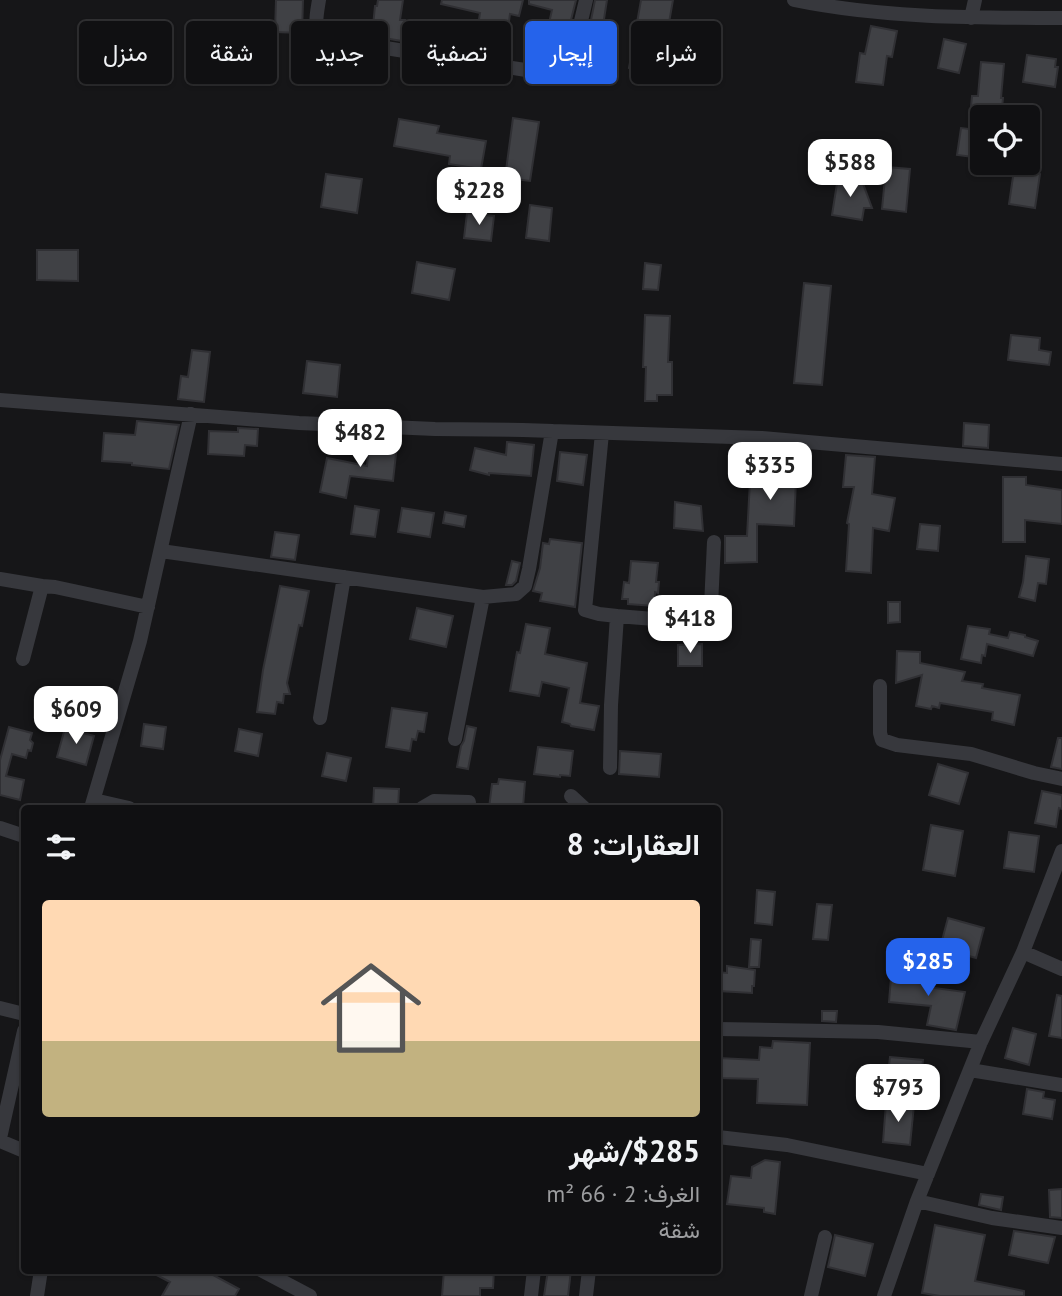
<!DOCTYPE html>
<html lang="ar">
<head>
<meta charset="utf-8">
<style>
  :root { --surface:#101012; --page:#19191b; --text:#f1f3f6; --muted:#9c9d9f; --line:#303032; --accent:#2563eb }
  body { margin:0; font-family:"PT Sans",Vazirmatn,sans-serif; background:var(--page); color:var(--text); direction:rtl; height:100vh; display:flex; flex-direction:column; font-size:26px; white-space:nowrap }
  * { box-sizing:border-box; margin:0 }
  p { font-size:23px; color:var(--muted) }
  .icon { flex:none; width:38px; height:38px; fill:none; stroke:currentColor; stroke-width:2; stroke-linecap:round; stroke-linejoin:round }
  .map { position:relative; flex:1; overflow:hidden; direction:ltr }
  .sheet { position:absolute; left:21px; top:805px; width:700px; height:469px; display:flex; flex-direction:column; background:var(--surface); border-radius:7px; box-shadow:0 2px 5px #0004,0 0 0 2px var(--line); direction:rtl }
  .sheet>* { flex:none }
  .hud { position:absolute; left:21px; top:21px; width:700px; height:63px; direction:rtl; display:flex; gap:14px }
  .tools { position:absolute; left:970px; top:105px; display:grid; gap:14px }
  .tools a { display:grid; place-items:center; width:70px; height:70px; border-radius:7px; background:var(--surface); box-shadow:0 2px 5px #0004,0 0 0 2px var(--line); font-size:35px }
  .price { position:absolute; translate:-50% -60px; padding:0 16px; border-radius:14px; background:#fff; color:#222; font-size:23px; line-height:46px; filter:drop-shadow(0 2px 4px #0008) }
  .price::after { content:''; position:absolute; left:50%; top:42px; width:21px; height:16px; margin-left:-10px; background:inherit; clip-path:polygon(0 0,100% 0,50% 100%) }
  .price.on { background:var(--accent); color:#fff }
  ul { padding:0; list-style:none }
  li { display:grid; align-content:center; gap:14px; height:371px; padding:0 21px }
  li+li { border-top:2px solid var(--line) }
  li span { display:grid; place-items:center; height:217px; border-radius:7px; color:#555 }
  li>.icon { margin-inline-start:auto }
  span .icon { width:126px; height:126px; fill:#fffc; stroke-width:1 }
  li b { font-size:30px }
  h2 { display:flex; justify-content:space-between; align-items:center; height:84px; padding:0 21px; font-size:30px }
  .pill { padding:0 24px; border-radius:7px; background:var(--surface); box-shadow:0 2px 5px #0004,0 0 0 2px var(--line); font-size:24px; line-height:63px }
  .pill.on { background:var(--accent); color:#fff }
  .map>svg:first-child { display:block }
  .building { fill:#404145; stroke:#303034; stroke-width:2 }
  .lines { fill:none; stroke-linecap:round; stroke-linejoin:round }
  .minor { stroke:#37383d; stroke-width:14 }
</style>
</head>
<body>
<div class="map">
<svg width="1062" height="1296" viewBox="0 0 1062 1296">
  <rect width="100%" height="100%" fill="#161618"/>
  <path class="building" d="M 276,0 L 303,0 L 302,33 L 275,32 Z
    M 378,0 L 403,0 L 400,20 L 405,20 L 402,41 L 372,36 L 375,6 L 377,6 Z
    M 442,0 L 523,0 L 519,16 L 510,14 L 504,57 L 474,52 L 480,13 L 441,4 Z
    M 529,0 L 576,0 L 569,28 L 549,23 L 552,10 L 529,4 Z
    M 595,0 L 607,0 L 602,32 L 589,30 Z
    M 641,0 L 673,0 L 660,74 L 629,68 Z
    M 871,26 L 897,31 L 892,57 L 887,56 L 883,85 L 856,82 L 860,53 L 865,54 Z
    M 944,39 L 966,44 L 959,73 L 938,68 Z
    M 1027,55 L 1056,59 L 1055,67 L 1058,67 L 1055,87 L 1023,82 Z
    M 981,62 L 1004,64 L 1001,98 L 1003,98 L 1001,117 L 982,117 L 982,158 L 957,155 L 961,128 L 969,129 L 972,96 L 978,96 Z
    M 513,118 L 539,122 L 530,181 L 505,178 Z
    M 399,119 L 439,126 L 437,133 L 486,141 L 481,169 L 449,164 L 450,156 L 394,146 Z
    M 886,167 L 910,169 L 906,212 L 882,209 Z
    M 1014,170 L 1040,174 L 1035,208 L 1009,204 Z
    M 326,174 L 362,179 L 357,213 L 321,207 Z
    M 838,177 L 862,181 L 872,208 L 864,208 L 862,220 L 832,215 Z
    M 530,205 L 552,208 L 549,241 L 526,238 Z
    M 467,213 L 494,216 L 491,241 L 464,238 Z
    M 37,250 L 78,250 L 78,281 L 37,280 Z
    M 417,262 L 455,269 L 449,300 L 412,293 Z
    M 645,263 L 661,265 L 658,290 L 643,289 Z
    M 804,283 L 831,286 L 822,385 L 794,383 Z
    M 645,315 L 670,316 L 668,362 L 672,362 L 672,395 L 657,395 L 657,401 L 645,401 L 646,367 L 643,367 Z
    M 1011,335 L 1040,338 L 1039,350 L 1051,352 L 1049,365 L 1008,360 Z
    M 192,350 L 210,352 L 204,402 L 178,399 L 181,376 L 188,377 Z
    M 307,361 L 340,365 L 337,397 L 303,393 Z
    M 137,421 L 179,425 L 169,469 L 132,465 L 132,463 L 102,461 L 104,433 L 135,435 Z
    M 964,423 L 989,425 L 988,448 L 963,446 Z
    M 238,428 L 258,429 L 257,446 L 245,445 L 244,456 L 208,454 L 209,431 L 238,432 Z
    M 369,442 L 397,445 L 393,481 L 350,476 L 346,498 L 320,492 L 327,458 L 367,466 Z
    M 507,442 L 534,445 L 531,476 L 489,473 L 489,475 L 470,470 L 475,448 L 506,455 Z
    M 772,450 L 810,452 L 809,480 L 796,480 L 794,526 L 757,524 L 757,562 L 725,563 L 725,536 L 747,536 L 750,481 L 765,482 L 765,461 L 772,461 Z
    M 560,452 L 587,455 L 583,485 L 557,481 Z
    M 846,455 L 875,457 L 872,494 L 895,498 L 889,531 L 873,528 L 871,573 L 846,571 L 849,524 L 847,523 L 854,487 L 843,487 Z
    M 1003,477 L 1026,477 L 1026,485 L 1062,490 L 1062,524 L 1025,520 L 1025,542 L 1003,542 Z
    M 675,502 L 701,506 L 703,531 L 674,528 Z
    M 355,506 L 379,510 L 375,537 L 351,534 Z
    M 402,508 L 434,513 L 430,537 L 398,532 Z
    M 445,512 L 466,516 L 464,527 L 443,523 Z
    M 920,524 L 940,526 L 938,551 L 917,549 Z
    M 275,532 L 299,535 L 295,560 L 271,557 Z
    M 550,539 L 582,543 L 575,607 L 540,601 L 542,593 L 533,591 L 540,568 L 543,543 L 549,544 Z
    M 1026,556 L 1049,559 L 1046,584 L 1038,583 L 1035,601 L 1019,597 L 1023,582 Z
    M 512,561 L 520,563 L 516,581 L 512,585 L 506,585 Z
    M 631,561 L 658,563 L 656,582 L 659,582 L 658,593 L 655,592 L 654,606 L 628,604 L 628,599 L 622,599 L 624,582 L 629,583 Z
    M 280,586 L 309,591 L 302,626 L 299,625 L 287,683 L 290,694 L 284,694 L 283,703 L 277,702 L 275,714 L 257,712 L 263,670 Z
    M 888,602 L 900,602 L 900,622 L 888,623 Z
    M 417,608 L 453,616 L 446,647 L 410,639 Z
    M 526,624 L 550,628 L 545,654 L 587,663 L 580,703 L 599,706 L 594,730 L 571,726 L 570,724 L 562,722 L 569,688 L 542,682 L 539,696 L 510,691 L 517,652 L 520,653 Z
    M 968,626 L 990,629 L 989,634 L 1008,638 L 1010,632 L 1025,635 L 1025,637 L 1038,641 L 1033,656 L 987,644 L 985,656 L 982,655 L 981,663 L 961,659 Z
    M 702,644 L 702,666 L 678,666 L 678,645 Z
    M 897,651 L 920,652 L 920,663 L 965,672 L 962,681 L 983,684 L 982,688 L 1020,695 L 1014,725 L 992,720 L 993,712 L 940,703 L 939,708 L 932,706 L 931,709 L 916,706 L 922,675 L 896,683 Z
    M 392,708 L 427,713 L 424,732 L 418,731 L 416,740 L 412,739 L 410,751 L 386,747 Z
    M 144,724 L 166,727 L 163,749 L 141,746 Z
    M 467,726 L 476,728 L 468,769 L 457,767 L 461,746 L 464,741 Z
    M 9,727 L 32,733 L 30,740 L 33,743 L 31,751 L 28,750 L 26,758 L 12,754 L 6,776 L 24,780 L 20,800 L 0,795 L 0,760 Z
    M 65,728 L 94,736 L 86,765 L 57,757 Z
    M 239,729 L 262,734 L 258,756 L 235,751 Z
    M 1058,738 L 1062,738 L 1062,769 L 1051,767 Z
    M 538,747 L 573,751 L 570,776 L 560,775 L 560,777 L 534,774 Z
    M 620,751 L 661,754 L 659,777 L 619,774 Z
    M 327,753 L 351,758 L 346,781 L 322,776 Z
    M 938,764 L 968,773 L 959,804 L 929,795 Z
    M 499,779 L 525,782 L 523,807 L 503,805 L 503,808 L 489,808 L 492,784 L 498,784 Z
    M 374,788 L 399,789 L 398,808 L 373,808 Z
    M 1042,791 L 1062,795 L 1062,809 L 1059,808 L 1056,827 L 1035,823 Z
    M 931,825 L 963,831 L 955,876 L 923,870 Z
    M 1009,832 L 1039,836 L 1034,872 L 1004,868 Z
    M 757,890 L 775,892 L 772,925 L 755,923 Z
    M 817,904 L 832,905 L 828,940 L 813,939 Z
    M 948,918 L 984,928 L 976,958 L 940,948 Z
    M 751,939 L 761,940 L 759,967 L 749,967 Z
    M 727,966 L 755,970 L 754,986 L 752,986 L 752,993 L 718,991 L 718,972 L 727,973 Z
    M 908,966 L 928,967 L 927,987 L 965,992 L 956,1030 L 927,1025 L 931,1006 L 889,1002 L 891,977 L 907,978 Z
    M 1057,995 L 1062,996 L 1062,1038 L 1049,1036 Z
    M 822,1011 L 837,1011 L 836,1022 L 822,1021 Z
    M 1013,1028 L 1036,1034 L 1029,1065 L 1005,1058 Z
    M 773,1041 L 810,1043 L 807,1105 L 757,1103 L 758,1079 L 718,1078 L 719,1058 L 759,1060 L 760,1047 L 772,1048 Z
    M 890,1057 L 923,1060 L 920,1086 L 887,1083 Z
    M 1027,1089 L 1044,1092 L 1043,1098 L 1055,1100 L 1052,1119 L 1023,1114 Z
    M 886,1103 L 914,1105 L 910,1145 L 883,1142 Z
    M 765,1160 L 780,1162 L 775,1214 L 764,1212 L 764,1208 L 727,1204 L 731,1176 L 751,1178 L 752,1167 Z
    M 1062,1189 L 1062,1218 L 1050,1217 L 1049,1190 Z
    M 981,1194 L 1003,1197 L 1001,1210 L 979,1205 Z
    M 935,1225 L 985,1235 L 975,1281 L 1024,1291 L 1024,1296 L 940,1296 L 922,1293 Z
    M 1014,1231 L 1055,1237 L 1048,1263 L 1009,1255 Z
    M 835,1235 L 873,1244 L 865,1276 L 828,1267 Z
    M 147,1270 L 173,1270 L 180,1274 L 182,1270 L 204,1270 L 239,1289 L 235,1296 L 162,1296 L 170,1282 Z
    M 444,1270 L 494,1270 L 493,1288 L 480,1288 L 480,1296 L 442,1296 Z
    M 548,1270 L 571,1270 L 568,1296 L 544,1296 Z"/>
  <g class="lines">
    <path class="minor" d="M 319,0 C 317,13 313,28 322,38 L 551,74 C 556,74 562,74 566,70 C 572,63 583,12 586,0
      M 794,0 C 881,18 973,18 1062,18
      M 971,18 L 975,0
      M 0,400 L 299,423 L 435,429 L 523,430 L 762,438 L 1062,464
      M 602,433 L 585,610 L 599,614 L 617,616 L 611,705 L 610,768
      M 161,551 L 483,597 L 516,594 L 525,586 L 529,569 L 552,431
      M 0,579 L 42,586
      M 617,616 L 691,622 L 711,622 L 711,606 L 714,542
      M 23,659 L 42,586 L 55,587 L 148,607
      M 880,686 L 880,733 L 882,740 L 897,745 L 971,754 L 1034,773 L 1062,779
      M 320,718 L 344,577
      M 455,739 L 483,597
      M 571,796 L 584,808
      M 94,800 L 129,808
      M 91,808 L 140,641 L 191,414
      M 422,808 L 434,801 L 469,802
      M 0,828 L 24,836
      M 1023,952 L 1062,969
      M 0,1008 L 24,1014
      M 718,1029 L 878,1032 L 981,1042
      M 970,1070 L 1062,1085
      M 718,1137 L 787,1145 L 928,1174
      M 0,1138 L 24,1031
      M 0,1141 L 24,1151
      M 917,1201 L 992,1218 L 1062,1228
      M 261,1270 L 310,1296
      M 37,1296 L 41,1270
      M 531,1296 L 534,1270
      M 586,1296 L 589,1270
      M 811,1296 L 825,1237
      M 884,1296 L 917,1201 L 981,1042 L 1023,952 L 1062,851"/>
  </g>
</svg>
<div class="tools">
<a><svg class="icon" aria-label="locate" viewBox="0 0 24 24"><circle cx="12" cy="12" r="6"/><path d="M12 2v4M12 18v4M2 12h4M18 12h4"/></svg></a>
</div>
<b class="price" style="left:850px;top:199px">$588</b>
<b class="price" style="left:479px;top:227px">$228</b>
<b class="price" style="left:360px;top:469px">$482</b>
<b class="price" style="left:770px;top:502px">$335</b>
<b class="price" style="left:690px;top:655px">$418</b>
<b class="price" style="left:76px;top:746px">$609</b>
<b class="price on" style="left:928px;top:998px">$285</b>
<b class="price" style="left:898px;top:1124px">$793</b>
<div class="hud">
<a class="pill">شراء</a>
<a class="pill on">إيجار</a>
<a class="pill">تصفية</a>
<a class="pill">جديد</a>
<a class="pill">شقة</a>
<a class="pill">منزل</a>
</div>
<section class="sheet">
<h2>العقارات: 8<svg class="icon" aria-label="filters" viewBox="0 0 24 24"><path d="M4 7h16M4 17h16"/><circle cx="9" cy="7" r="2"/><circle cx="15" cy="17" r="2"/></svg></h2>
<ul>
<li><span style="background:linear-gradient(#ffd9b3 65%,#c2b280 0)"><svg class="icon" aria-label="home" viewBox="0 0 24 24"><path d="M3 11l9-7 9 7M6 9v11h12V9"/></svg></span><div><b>$285/شهر</b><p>الغرف: 2 · 66 m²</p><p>شقة</p></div></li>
</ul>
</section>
</div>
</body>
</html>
